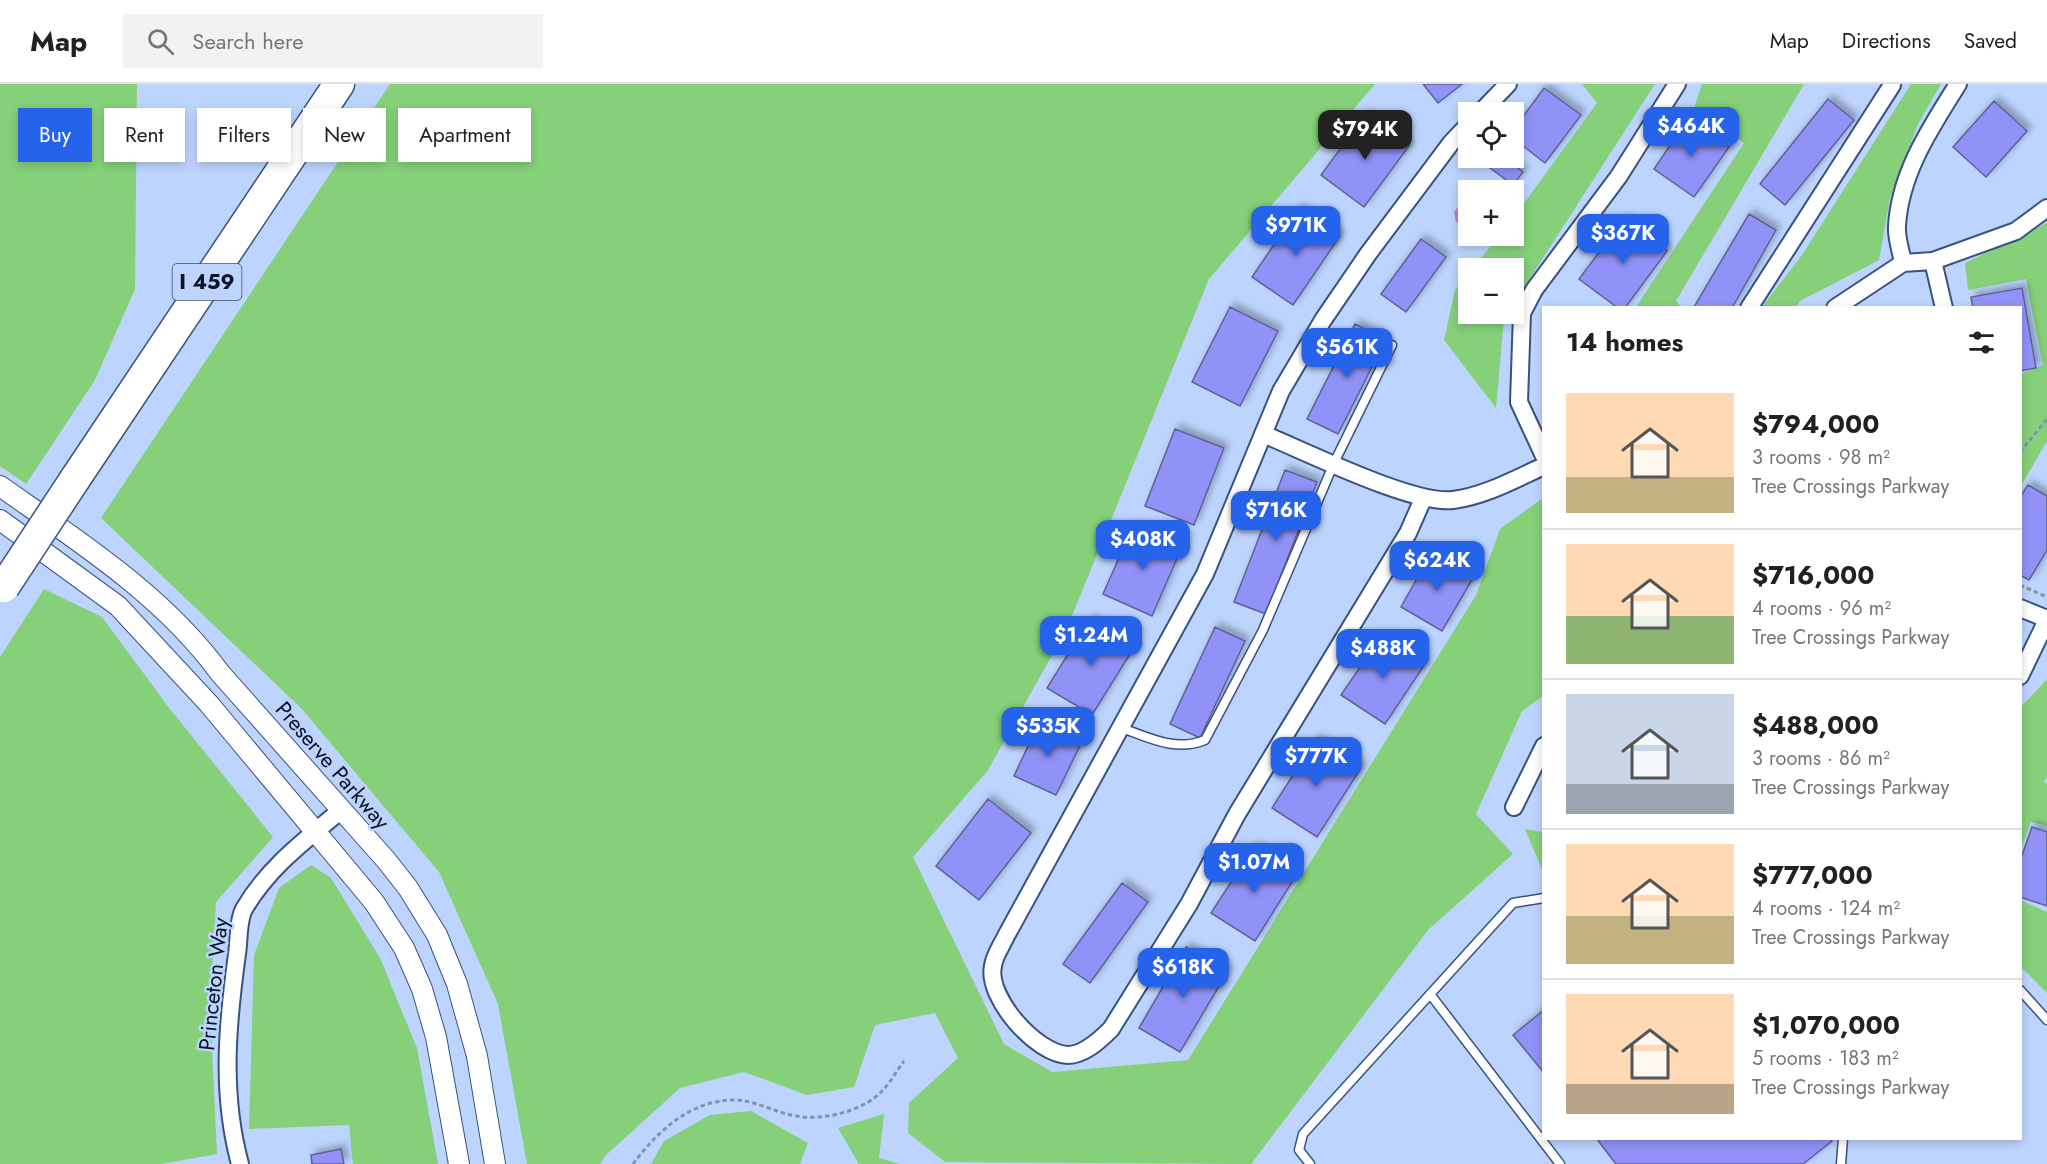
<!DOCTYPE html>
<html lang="en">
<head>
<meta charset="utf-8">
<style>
  :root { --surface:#fff; --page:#f2f2f2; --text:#202124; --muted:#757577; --line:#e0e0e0; --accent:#2563eb }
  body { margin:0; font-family:Jost,sans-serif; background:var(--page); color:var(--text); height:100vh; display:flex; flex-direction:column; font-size:22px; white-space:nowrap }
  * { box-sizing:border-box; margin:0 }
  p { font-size:20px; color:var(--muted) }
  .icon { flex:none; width:33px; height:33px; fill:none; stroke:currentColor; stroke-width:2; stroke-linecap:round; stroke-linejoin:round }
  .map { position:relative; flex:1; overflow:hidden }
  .drawer { position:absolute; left:1542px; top:222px; width:480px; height:834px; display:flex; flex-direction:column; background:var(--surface); border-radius:0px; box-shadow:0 3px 9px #0003 }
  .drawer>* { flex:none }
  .banner { position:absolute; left:18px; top:24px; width:570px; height:54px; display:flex; gap:12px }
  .tools { position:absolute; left:1458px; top:18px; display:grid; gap:12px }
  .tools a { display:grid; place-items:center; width:66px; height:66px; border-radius:0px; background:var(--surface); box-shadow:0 3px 9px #0003; font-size:30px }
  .price { position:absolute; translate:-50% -51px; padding:0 14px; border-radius:12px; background:var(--accent); color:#fff; font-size:20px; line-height:39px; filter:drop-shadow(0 2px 3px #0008) }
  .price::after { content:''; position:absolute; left:50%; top:36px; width:18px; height:14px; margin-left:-9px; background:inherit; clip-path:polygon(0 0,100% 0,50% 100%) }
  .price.selected { background:#222; color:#fff }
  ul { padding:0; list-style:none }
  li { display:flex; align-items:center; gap:18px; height:150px; padding:0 24px }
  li+li { border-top:2px solid var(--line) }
  li span { display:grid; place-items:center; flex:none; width:168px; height:120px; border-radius:0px; color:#555 }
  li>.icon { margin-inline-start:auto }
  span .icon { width:72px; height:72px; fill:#fffc; stroke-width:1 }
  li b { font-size:26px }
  h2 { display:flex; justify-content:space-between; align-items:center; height:72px; padding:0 24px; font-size:26px }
  .pill { padding:0 21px; border-radius:0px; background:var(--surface); box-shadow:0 3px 9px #0003; font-size:21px; line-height:54px }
  .pill.selected { background:var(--accent); color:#fff }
  header { display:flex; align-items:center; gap:36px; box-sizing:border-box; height:84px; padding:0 30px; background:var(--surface); border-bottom:2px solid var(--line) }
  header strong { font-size:28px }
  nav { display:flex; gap:33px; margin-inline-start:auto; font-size:21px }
  .search { width:420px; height:54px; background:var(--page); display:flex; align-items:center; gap:15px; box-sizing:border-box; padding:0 21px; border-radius:0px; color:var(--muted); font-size:22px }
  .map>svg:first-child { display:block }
  .green { fill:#85d079 }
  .water { fill:#c67dd5 }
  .building { fill:#9092f8; stroke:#5f6194; stroke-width:1.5; filter:url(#shadow) }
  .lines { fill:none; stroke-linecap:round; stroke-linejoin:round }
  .service-casing { stroke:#39527f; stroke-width:11 }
  .minor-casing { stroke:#39527f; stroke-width:20 }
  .tertiary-casing { stroke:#39527f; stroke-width:22 }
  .motorway-casing { stroke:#39527f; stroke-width:33 }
  .path { stroke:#7f93b5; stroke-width:3; stroke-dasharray:4.5 3; stroke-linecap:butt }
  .service { stroke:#fff; stroke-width:8 }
  .minor { stroke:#fff; stroke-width:16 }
  .tertiary { stroke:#fff; stroke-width:20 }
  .motorway { stroke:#fff; stroke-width:30 }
  .motorway-bridge-casing { stroke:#39527f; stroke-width:33; stroke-linecap:butt }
  .motorway-bridge { stroke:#fff; stroke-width:30 }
  .labels { text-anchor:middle; stroke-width:5; stroke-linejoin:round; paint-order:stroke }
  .shield { fill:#bcd4fe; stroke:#3f4e68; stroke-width:1.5 }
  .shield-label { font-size:21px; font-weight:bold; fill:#0a1427 }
  .street-label { font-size:22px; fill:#0a1427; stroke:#bcd4fe }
</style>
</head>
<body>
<header>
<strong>Map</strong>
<div class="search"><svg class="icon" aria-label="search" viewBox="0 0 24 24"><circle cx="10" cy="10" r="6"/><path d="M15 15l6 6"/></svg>Search here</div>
<nav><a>Map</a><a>Directions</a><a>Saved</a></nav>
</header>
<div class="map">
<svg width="2047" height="1080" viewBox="0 0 2047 1080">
  <defs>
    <filter id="shadow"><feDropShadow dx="4.5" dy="-4.5" stdDeviation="3" flood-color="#0004"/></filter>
  </defs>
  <rect width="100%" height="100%" fill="#bcd4fe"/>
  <path class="green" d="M 0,0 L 137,0 L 135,205 L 95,296 L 26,400 L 0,382 Z
    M 390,0 L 1375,0 L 1209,195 L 1067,544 L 988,686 L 913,773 L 1004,960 L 1052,988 L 1188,976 L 1476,511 L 1500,445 L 1543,414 L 1543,612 L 1522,627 L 1476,730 L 1513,770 L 1428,846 L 1251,1080 L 945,1078 L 908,1049 L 909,1019 L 958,974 L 935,929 L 875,941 L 854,1003 L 807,1011 L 744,988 L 680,1004 L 605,1072 L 600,1080 L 527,1080 L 498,920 L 439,788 L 301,624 L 101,434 Z
    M 1582,0 L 1655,0 L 1514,219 L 1514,184 L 1473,184 L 1499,152 L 1514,152 L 1514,133 L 1597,19 Z
    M 1702,0 L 1804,0 L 1676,217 L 1681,223 L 1636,223 L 1744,59 L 1693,27 Z
    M 1911,0 L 1941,0 L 1918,40 L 1890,114 L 1879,176 L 1800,217 L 1796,223 L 1762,223 L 1802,171 Z
    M 2047,139 L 2047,357 L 2021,402 L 2021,290 L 2043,281 L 2026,195 L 1968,206 L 1965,179 Z
    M 1468,190 L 1468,230 L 1507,230 L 1504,235 L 1496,324 L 1444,256 L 1455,206 Z
    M 44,505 L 102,533 L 170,625 L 273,753 L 216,818 L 210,925 L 217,1070 L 161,1080 L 0,1080 L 0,573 Z
    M 2047,595 L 2047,693 L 2044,698 L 2047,700 L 2047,742 L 2031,738 L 2021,764 L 2021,623 Z
    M 1525,745 L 1543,748 L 1543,788 Z
    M 311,781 L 331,794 L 380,874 L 417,964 L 438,1080 L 353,1080 L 349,1041 L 249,1045 L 254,871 L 279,804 Z
    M 2020,816 L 2047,828 L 2047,909 L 2021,883 Z
    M 751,1027 L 808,1059 L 800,1080 L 651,1080 L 664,1057 L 710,1031 Z
    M 884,1030 L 879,1074 L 900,1080 L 859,1080 L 838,1044 Z"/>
  <path class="water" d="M 1465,114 L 1468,117 L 1468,137 L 1461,140 L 1456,138 L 1454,128 Z"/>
  <path class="building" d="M 1423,0 L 1462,0 L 1438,19 Z
    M 1544,4 L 1581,31 L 1545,79 L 1514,55 L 1514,45 Z
    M 1828,15 L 1854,36 L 1785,121 L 1760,100 Z
    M 1994,17 L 2027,47 L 1986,93 L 1953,63 Z
    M 1365,31 L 1409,62 L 1364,123 L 1321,91 Z
    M 1688,35 L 1729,63 L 1694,113 L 1654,85 Z
    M 1492,74 L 1504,74 L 1523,88 L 1513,101 L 1486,81 Z
    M 1299,124 L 1340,152 L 1293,221 L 1252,193 Z
    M 1749,130 L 1776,146 L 1732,224 L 1694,223 Z
    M 1624,135 L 1667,167 L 1625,224 L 1618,224 L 1579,195 Z
    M 1421,155 L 1446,173 L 1406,228 L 1381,210 Z
    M 2022,204 L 2036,284 L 2020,287 L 2020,224 L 1973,224 L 1971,213 Z
    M 1230,223 L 1278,247 L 1240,322 L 1192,298 Z
    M 1355,240 L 1386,255 L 1338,350 L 1307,335 Z
    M 1175,345 L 1224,364 L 1194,441 L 1145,422 Z
    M 1285,386 L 1317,398 L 1266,530 L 1234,518 Z
    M 2028,401 L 2047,412 L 2047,466 L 2029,496 L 2020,491 L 2020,413 Z
    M 1133,442 L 1182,463 L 1152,532 L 1103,510 Z
    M 1431,470 L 1473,494 L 1442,547 L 1401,523 Z
    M 1090,535 L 1135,562 L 1092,631 L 1047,604 Z
    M 1215,543 L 1245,557 L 1200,654 L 1170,640 Z
    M 1382,551 L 1425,580 L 1385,640 L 1341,611 Z
    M 1040,637 L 1082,657 L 1056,711 L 1014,692 Z
    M 1316,655 L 1361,684 L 1317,753 L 1272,724 Z
    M 988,715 L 1031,749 L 979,816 L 936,782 Z
    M 2032,743 L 2047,748 L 2047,822 L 2020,813 L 2020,777 Z
    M 1254,763 L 1297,790 L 1255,857 L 1211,829 Z
    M 1122,799 L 1148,818 L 1090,899 L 1063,880 Z
    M 1186,863 L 1228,887 L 1180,968 L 1139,944 Z
    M 1544,926 L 1544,989 L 1513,951 Z
    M 1596,1054 L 1830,1054 L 1832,1057 L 1803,1080 L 1616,1080 Z
    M 341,1065 L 344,1080 L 312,1080 L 311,1071 Z"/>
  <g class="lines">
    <defs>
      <path id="service" d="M 1122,644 C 1150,654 1176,668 1205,656 L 1263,546 L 1334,379 L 1392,261
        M 2020,906 L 2047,936
        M 1430,910 L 1560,1080
        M 1310,1080 L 1299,1066 L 1303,1050 L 1513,819 L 1544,814
        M 1841,1080 L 1843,1054"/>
      <path id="minor" d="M 1481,28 L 1508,0
        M 1933,177 L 1944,224
        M 1903,179 C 1901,167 1896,153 1897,142 C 1900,89 1931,43 1958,0
        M 1749,224 L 1892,1
        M 1835,224 L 1903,179 L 1933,177 L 2016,147 L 2047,124
        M 1263,350 C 1305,367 1413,421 1453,416 C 1485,412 1515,395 1544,382
        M 1544,372 L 1519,318 L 1522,229 L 1534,206 L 1619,92 L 1677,0
        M 1423,415 L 1408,449 L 1237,730 L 1189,820 L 1111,945 C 1100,956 1084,971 1068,971 C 1036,970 986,913 993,882 C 994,872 1002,861 1006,852 L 1205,490 L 1281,307 L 1323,236 L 1368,170 L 1451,59 L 1468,41
        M 2020,524 L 2047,535
        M 2020,592 L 2047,536
        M 1514,723 L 1544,662
        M 240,1080 C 221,1010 227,942 237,870 C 239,857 238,836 244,825 C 268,784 304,757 340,727"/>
      <path id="tertiary" d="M 0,402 C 78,457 163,511 220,589 L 386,776 L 408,804 L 437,851 L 457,900 L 477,972 L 495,1080
        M 0,436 L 118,522 L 209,620 L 374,818 L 404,864 L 422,905 L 436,953 L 459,1080"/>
      <path id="motorway" d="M 75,395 L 339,0"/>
    </defs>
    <use href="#service" class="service-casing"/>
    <use href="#minor" class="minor-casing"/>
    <use href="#tertiary" class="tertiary-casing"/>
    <use href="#motorway" class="motorway-casing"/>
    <path class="path" d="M 2020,368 L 2047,335
      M 2020,501 L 2047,513
      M 633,1080 C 657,1048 690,1016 734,1016 C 755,1016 776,1029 796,1032 C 823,1037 864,1027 882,1007 C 891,998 897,986 904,977"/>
    <use href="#service" class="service"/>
    <use href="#minor" class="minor"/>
    <use href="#tertiary" class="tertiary"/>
    <use href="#motorway" class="motorway"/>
    <defs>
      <path id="motorway-bridge" d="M 4,503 L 75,395"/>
    </defs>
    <use href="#motorway-bridge" class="motorway-bridge-casing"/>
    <use href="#motorway-bridge" class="motorway-bridge"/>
  </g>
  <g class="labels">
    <rect class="shield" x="172.5" y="180" width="69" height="36" rx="4.5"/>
    <g class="shield-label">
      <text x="207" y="205">I 459</text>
    </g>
    <g class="street-label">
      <text transform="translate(333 681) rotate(49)" y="8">Preserve Parkway</text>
      <text transform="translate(213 900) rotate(-84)" y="8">Princeton Way</text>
    </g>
  </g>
</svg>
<div class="tools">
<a><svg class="icon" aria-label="locate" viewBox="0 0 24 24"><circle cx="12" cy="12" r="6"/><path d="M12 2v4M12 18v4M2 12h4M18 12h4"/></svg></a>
<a>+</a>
<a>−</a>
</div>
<b class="price" style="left:1691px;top:74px">$464K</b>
<b class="price selected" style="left:1365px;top:77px">$794K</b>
<b class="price" style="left:1296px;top:173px">$971K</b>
<b class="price" style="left:1623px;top:181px">$367K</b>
<b class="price" style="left:1347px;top:295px">$561K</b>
<b class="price" style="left:1276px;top:458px">$716K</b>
<b class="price" style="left:1143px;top:487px">$408K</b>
<b class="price" style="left:1437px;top:508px">$624K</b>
<b class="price" style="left:1091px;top:583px">$1.24M</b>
<b class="price" style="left:1383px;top:596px">$488K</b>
<b class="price" style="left:1048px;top:674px">$535K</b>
<b class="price" style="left:1316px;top:704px">$777K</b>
<b class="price" style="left:1254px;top:810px">$1.07M</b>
<b class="price" style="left:1183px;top:915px">$618K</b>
<div class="banner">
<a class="pill selected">Buy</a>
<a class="pill">Rent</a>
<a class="pill">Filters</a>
<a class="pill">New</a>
<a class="pill">Apartment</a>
</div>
<section class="drawer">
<h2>14 homes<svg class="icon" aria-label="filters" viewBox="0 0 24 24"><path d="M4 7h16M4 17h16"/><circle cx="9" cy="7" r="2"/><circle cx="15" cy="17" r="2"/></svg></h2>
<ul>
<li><span style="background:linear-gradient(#ffd9b3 70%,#c2b280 0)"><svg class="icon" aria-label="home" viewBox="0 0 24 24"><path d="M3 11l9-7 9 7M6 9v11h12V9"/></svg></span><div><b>$794,000</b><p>3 rooms · 98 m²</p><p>Tree Crossings Parkway</p></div></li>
<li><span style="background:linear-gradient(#ffd9b3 60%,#8fb573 0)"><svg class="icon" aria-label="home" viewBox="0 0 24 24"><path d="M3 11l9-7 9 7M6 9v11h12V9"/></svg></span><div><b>$716,000</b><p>4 rooms · 96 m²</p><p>Tree Crossings Parkway</p></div></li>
<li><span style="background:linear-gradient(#c9d6e8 75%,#9aa5b1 0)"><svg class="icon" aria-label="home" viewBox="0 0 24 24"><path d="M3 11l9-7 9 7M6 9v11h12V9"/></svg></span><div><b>$488,000</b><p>3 rooms · 86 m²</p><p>Tree Crossings Parkway</p></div></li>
<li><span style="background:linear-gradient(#ffd9b3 60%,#c2b280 0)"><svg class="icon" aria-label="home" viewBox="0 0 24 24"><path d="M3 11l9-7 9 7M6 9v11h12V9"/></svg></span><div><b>$777,000</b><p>4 rooms · 124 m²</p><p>Tree Crossings Parkway</p></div></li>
<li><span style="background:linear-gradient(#ffd9b3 75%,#b9a48a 0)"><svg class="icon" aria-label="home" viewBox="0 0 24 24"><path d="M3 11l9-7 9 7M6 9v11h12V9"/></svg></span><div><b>$1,070,000</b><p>5 rooms · 183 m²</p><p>Tree Crossings Parkway</p></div></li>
</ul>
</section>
</div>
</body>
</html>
